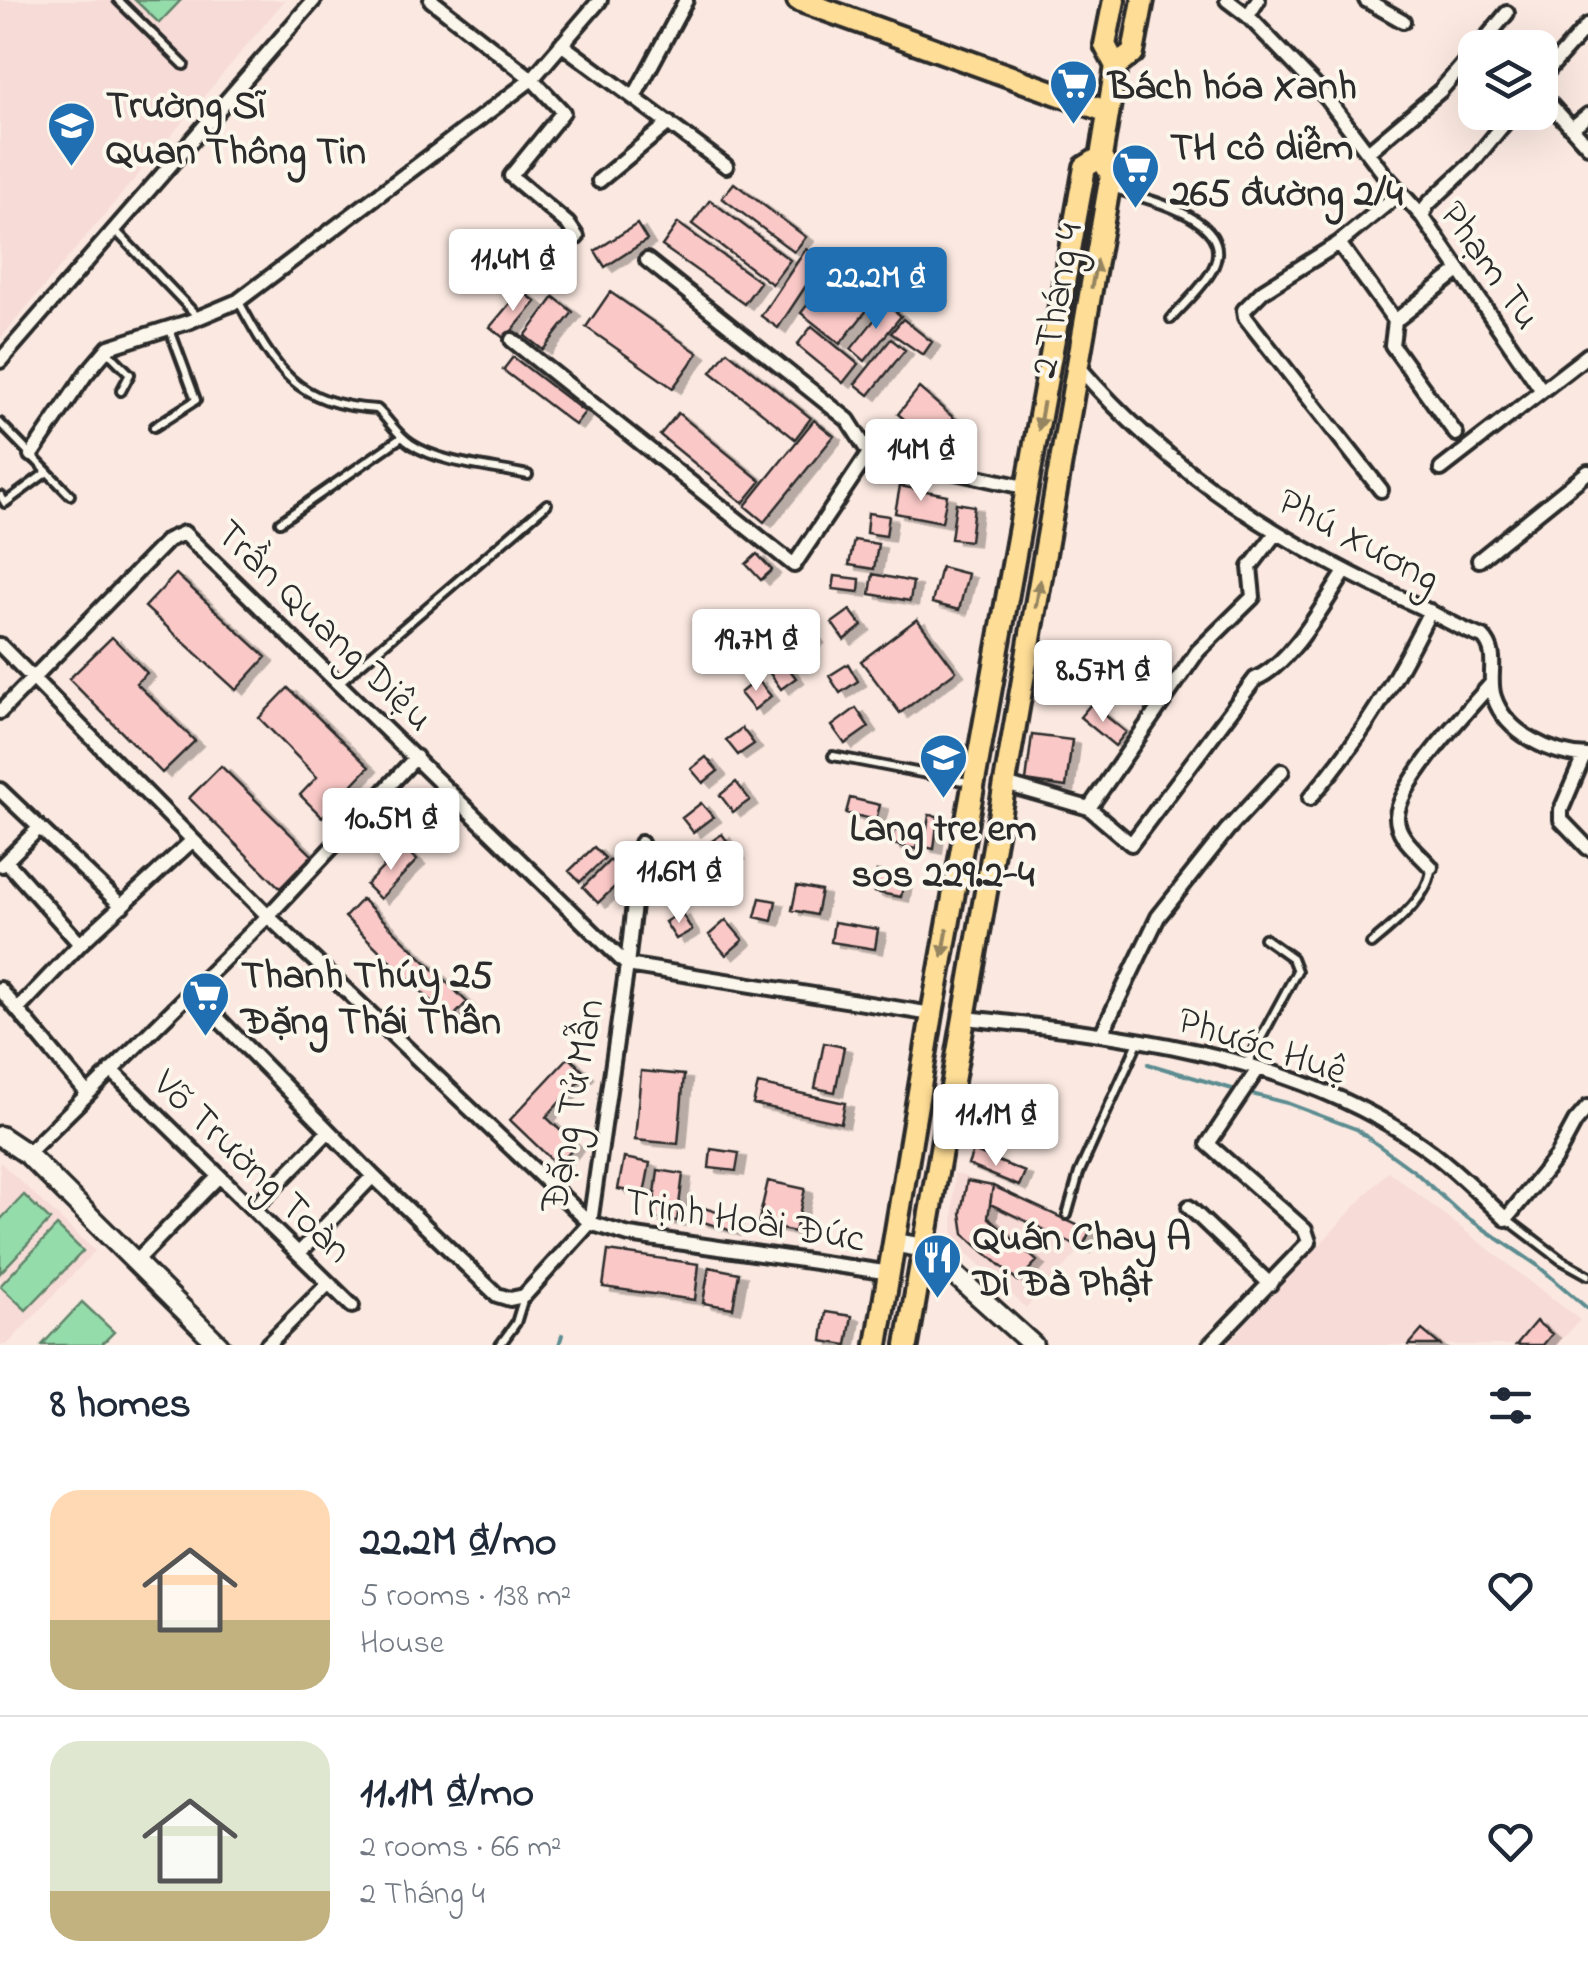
<!DOCTYPE html>
<html lang="en">
<head>
<meta charset="utf-8">
<style>
  :root { --surface:#fff; --page:#f2f2f3; --text:#1f2937; --muted:#747a83; --line:#e0e1e3; --accent:#1f6fb2 }
  body { margin:0; font-family:"Indie Flower",sans-serif; background:var(--page); color:var(--text); height:100vh; display:flex; flex-direction:column; font-size:38px; white-space:nowrap }
  * { box-sizing:border-box; margin:0 }
  p { font-size:32px; color:var(--muted) }
  .icon { flex:none; width:55px; height:55px; fill:none; stroke:currentColor; stroke-width:2; stroke-linecap:round; stroke-linejoin:round }
  .map { position:relative; height:1345px; overflow:hidden }
  .details { display:flex; flex-direction:column; background:var(--surface); flex:1 }
  .details>* { flex:none }
  .controls { position:absolute; left:1458px; top:30px; display:grid; gap:20px }
  .controls a { display:grid; place-items:center; width:100px; height:100px; border-radius:20px; background:var(--surface); box-shadow:0 10px 40px #0002; font-size:50px }
  .price { position:absolute; translate:-50% -85px; padding:0 22px; border-radius:10px; background:#fff; color:#222; font-size:32px; line-height:65px; filter:drop-shadow(0 2px 5px #0008) }
  .price::after { content:''; position:absolute; left:50%; top:60px; width:30px; height:22px; margin-left:-15px; background:inherit; clip-path:polygon(0 0,100% 0,50% 100%) }
  .price.current { background:var(--accent); color:#fff }
  ul { padding:0; list-style:none }
  li { display:flex; align-items:center; gap:30px; height:250px; padding:0 50px }
  li+li { border-top:2px solid var(--line) }
  li span { display:grid; place-items:center; flex:none; width:280px; height:200px; border-radius:30px; color:#555 }
  li>.icon { margin-inline-start:auto }
  span .icon { width:120px; height:120px; fill:#fffc; stroke-width:1 }
  li b { font-size:42px }
  h2 { display:flex; justify-content:space-between; align-items:center; height:120px; padding:0 50px; font-size:42px }
  .map>svg:first-child { display:block }
  .built { fill:#f7dbd6 }
  .green { fill:#95dcab; stroke:#60846b; stroke-width:2.5 }
  .lines { fill:none; stroke-linecap:round; stroke-linejoin:round }
  .stream { stroke:#5b8c90; stroke-width:4 }
  .building { fill:#fac9c7; stroke:#2b2b2b; stroke-width:2.5; filter:url(#shadow) }
  .lane-casing { stroke:#2b2b2b; stroke-width:14 }
  .street-casing { stroke:#2b2b2b; stroke-width:20 }
  .secondary-casing { stroke:#2b2b2b; stroke-width:25 }
  .primary-casing { stroke:#2b2b2b; stroke-width:28 }
  .lane { stroke:#fbf7ec; stroke-width:6 }
  .street { stroke:#fbf7ec; stroke-width:12 }
  .secondary { stroke:#fbf7ec; stroke-width:18 }
  .primary { stroke:#fedd96; stroke-width:20 }
  .oneway { fill:#948460 }
  .labels { text-anchor:middle; stroke-width:8; stroke-linejoin:round; paint-order:stroke }
  .poi-label { font-size:40px; font-weight:bold; fill:#2b2b2b; stroke:#fbf7ec; text-anchor:start }
  .street-label { font-size:40px; fill:#2b2b2b; stroke:#fbf7ec }
</style>
</head>
<body>
<div class="map">
<svg width="1588" height="1345" viewBox="0 0 1588 1345">
  <defs>
    <filter id="shadow"><feDropShadow dx="8" dy="4.5" stdDeviation="0" flood-color="#0004"/></filter>
  </defs>
  <rect width="100%" height="100%" fill="#fbe9e1"/>
  <filter id="ink" filterUnits="userSpaceOnUse"><feTurbulence type="fractalNoise" baseFrequency=".01" numOctaves="2"/><feDisplacementMap in="SourceGraphic" scale="20" xChannelSelector="R" yChannelSelector="G"/><feConvolveMatrix kernelMatrix="1 2 1 2 8 2 1 2 1" color-interpolation-filters="sRGB"/></filter>
  <g filter="url(#ink)">
    <path class="built" d="M 0,0 L 285,0 L 0,339 Z
      M 0,1162 L 95,1251 L 7,1345 L 0,1345 Z
      M 1388,1171 L 1580,1320 L 1557,1345 L 1226,1345 Z
      M 954,1173 L 993,1186 L 1090,1231 L 1082,1248 L 1026,1308 L 961,1248 L 953,1231 Z"/>
    <path class="green" d="M 135,0 L 181,0 L 159,23 Z
      M 24,1195 L 50,1220 L 0,1273 L 0,1220 Z
      M 57,1226 L 83,1251 L 26,1310 L 0,1286 Z
      M 82,1302 L 114,1332 L 101,1345 L 42,1345 Z"/>
    <g class="lines">
      <path class="stream" d="M 1148,1064 L 1239,1091
        M 1248,1093 L 1287,1103 L 1356,1129 L 1415,1172 L 1459,1212 L 1537,1265 L 1588,1309
        M 559,1345 L 562,1335"/>
    </g>
    <path class="building" d="M 734,183 L 806,237 L 794,252 L 722,198 Z
      M 710,200 L 790,260 L 772,284 L 692,224 Z
      M 678,223 L 760,282 L 744,304 L 662,246 Z
      M 637,224 L 647,240 L 605,267 L 595,251 Z
      M 806,249 L 823,260 L 778,328 L 761,316 Z
      M 837,266 L 876,299 L 840,344 L 801,313 Z
      M 521,290 L 536,302 L 505,339 L 490,327 Z
      M 610,292 L 698,353 L 673,388 L 586,327 Z
      M 554,297 L 573,312 L 543,350 L 525,336 Z
      M 887,304 L 901,316 L 865,361 L 851,349 Z
      M 903,319 L 932,342 L 923,355 L 891,333 Z
      M 812,326 L 858,364 L 843,383 L 797,345 Z
      M 891,339 L 905,350 L 869,395 L 855,384 Z
      M 727,351 L 811,418 L 795,439 L 711,372 Z
      M 513,357 L 585,412 L 575,425 L 503,370 Z
      M 919,388 L 955,419 L 934,444 L 898,414 Z
      M 678,413 L 761,481 L 743,503 L 660,435 Z
      M 814,420 L 834,436 L 764,522 L 745,506 Z
      M 900,486 L 947,495 L 942,522 L 895,513 Z
      M 956,503 L 974,506 L 970,541 L 951,539 Z
      M 868,513 L 889,516 L 886,536 L 866,533 Z
      M 854,540 L 878,544 L 874,569 L 849,565 Z
      M 757,554 L 772,570 L 761,580 L 746,564 Z
      M 941,567 L 968,574 L 959,610 L 932,603 Z
      M 176,574 L 266,657 L 236,690 L 145,607 Z
      M 873,574 L 913,582 L 910,601 L 870,594 Z
      M 835,576 L 860,579 L 859,592 L 833,589 Z
      M 850,610 L 862,626 L 844,640 L 832,623 Z
      M 917,619 L 956,671 L 900,713 L 861,661 Z
      M 803,621 L 816,639 L 800,651 L 787,633 Z
      M 112,637 L 147,673 L 136,683 L 195,741 L 162,773 L 69,679 Z
      M 784,662 L 796,678 L 781,689 L 769,672 Z
      M 848,664 L 858,681 L 840,693 L 829,676 Z
      M 757,679 L 771,696 L 754,710 L 740,693 Z
      M 288,688 L 369,767 L 322,817 L 300,795 L 317,777 L 259,718 Z
      M 1091,704 L 1126,732 L 1115,746 L 1080,717 Z
      M 856,708 L 869,727 L 845,744 L 832,726 Z
      M 742,728 L 754,744 L 738,755 L 726,740 Z
      M 1032,735 L 1072,740 L 1066,787 L 1026,781 Z
      M 706,757 L 718,771 L 703,783 L 691,769 Z
      M 221,766 L 312,855 L 280,888 L 189,798 Z
      M 736,782 L 750,800 L 733,812 L 720,795 Z
      M 850,798 L 880,805 L 876,820 L 846,813 Z
      M 701,803 L 713,817 L 693,832 L 682,818 Z
      M 929,815 L 938,816 L 934,849 L 924,847 Z
      M 894,830 L 919,834 L 916,849 L 892,844 Z
      M 722,834 L 737,855 L 717,869 L 702,848 Z
      M 403,847 L 417,860 L 380,899 L 366,885 Z
      M 594,847 L 605,858 L 580,882 L 569,871 Z
      M 610,860 L 626,876 L 598,903 L 583,887 Z
      M 691,863 L 703,882 L 685,894 L 673,874 Z
      M 877,871 L 905,876 L 901,897 L 874,892 Z
      M 797,886 L 821,891 L 816,915 L 792,910 Z
      M 760,898 L 776,901 L 772,921 L 755,917 Z
      M 362,899 L 467,1002 L 450,1020 L 345,917 Z
      M 681,912 L 692,930 L 676,939 L 665,922 Z
      M 726,920 L 743,940 L 726,955 L 709,935 Z
      M 834,922 L 878,929 L 875,949 L 831,942 Z
      M 824,1043 L 844,1047 L 835,1092 L 815,1088 Z
      M 569,1057 L 586,1074 L 546,1117 L 576,1145 L 558,1166 L 510,1120 Z
      M 641,1071 L 684,1075 L 678,1144 L 635,1140 Z
      M 758,1084 L 845,1103 L 841,1123 L 753,1104 Z
      M 711,1149 L 739,1153 L 736,1171 L 709,1168 Z
      M 973,1151 L 1025,1172 L 1019,1186 L 968,1165 Z
      M 624,1158 L 650,1163 L 644,1194 L 618,1189 Z
      M 658,1170 L 683,1174 L 677,1221 L 652,1218 Z
      M 768,1181 L 805,1189 L 795,1232 L 758,1224 Z
      M 967,1181 L 993,1186 L 988,1217 L 1037,1261 L 1018,1281 L 964,1234 L 961,1213 Z
      M 993,1186 L 1090,1231 L 1082,1248 L 990,1204 Z
      M 704,1208 L 736,1218 L 732,1231 L 700,1221 Z
      M 608,1251 L 699,1264 L 695,1300 L 603,1287 Z
      M 709,1267 L 739,1273 L 733,1308 L 703,1303 Z
      M 826,1312 L 852,1316 L 847,1345 L 822,1341 Z
      M 1536,1321 L 1552,1334 L 1543,1345 L 1516,1345 Z
      M 1422,1330 L 1440,1345 L 1409,1345 Z"/>
    <g class="lines">
      <defs>
        <path id="lane" d="M 118,0 L 184,65
          M 1115,189 C 1147,200 1242,219 1211,272 C 1201,289 1184,304 1171,319
          M 115,230 L 198,317
          M 239,302 C 276,370 295,404 377,409 C 389,420 397,435 411,444 C 441,464 493,467 528,475
          M 106,350 L 130,374 L 121,391
          M 0,423 L 70,495
          M 154,427 L 196,400 L 169,327
          M 1,496 L 5,503 L 47,472
          M 280,522 L 402,437
          M 340,682 L 547,504
          M 833,756 L 968,782
          M 1371,944 C 1392,926 1430,897 1431,868
          M 1247,1064 L 1297,971 L 1292,958 L 1264,938
          M 1067,1215 L 1079,1173 L 1139,1040
          M 1507,1219 L 1561,1260 L 1588,1275
          M 500,1345 L 516,1323 L 524,1297"/>
        <path id="street" d="M 431,0 L 532,79 L 563,112 L 511,176 L 568,224 L 577,237
          M 1227,0 L 1248,16 L 1325,96 L 1384,174 L 1422,216 L 1541,389
          M 1366,0 L 1403,21
          M 1248,16 L 1258,0
          M 561,44 L 726,166
          M 1478,48 L 1507,13
          M 1540,79 L 1588,25
          M 1540,93 L 1588,146
          M 634,97 L 686,0
          M 1573,127 L 1588,115
          M 1369,151 L 1440,91 L 1475,51
          M 599,181 L 669,123
          M 1422,216 L 1428,204 L 1471,164 L 1514,112
          M 1339,243 L 1395,321 L 1457,272
          M 647,260 L 848,420 L 869,453
          M 1395,321 L 1392,345 L 1456,434
          M 512,340 L 794,565 L 869,453 L 1028,488
          M 0,361 L 314,0
          M 1078,366 C 1169,473 1288,547 1414,604 C 1438,615 1459,629 1483,637 C 1500,654 1487,676 1494,697 C 1506,734 1552,755 1588,756
          M 31,455 L 86,374 L 109,347 L 188,322 L 238,301 L 532,79 L 600,0
          M 1441,469 L 1588,355
          M 1381,490 L 1245,317 L 1244,310 L 1263,291 L 1339,243 L 1400,193
          M 1479,560 L 1588,472
          M 0,645 L 268,916 L 590,1223 L 629,1235 L 891,1273
          M 0,712 L 168,540 L 184,533 L 627,965 L 932,1014
          M 1584,756 L 1561,810 L 1561,820 L 1588,848
          M 1005,784 L 1089,808 L 1131,844 L 1255,679 C 1291,664 1323,605 1345,572
          M 0,790 L 122,906
          M 1310,798 C 1362,738 1395,681 1430,611
          M 1089,808 L 1198,651 L 1253,597 L 1250,567 L 1276,533
          M 6,861 L 80,944
          M 2,865 L 38,829
          M 1431,867 C 1419,853 1396,837 1397,816 C 1399,782 1468,710 1491,684
          M 0,989 L 87,1093
          M 191,991 L 373,1176 L 497,1295 L 510,1299 L 524,1296 L 590,1223 L 627,965 L 641,843
          M 19,1008 L 80,944 L 193,840
          M 965,1018 C 1118,1034 1282,1052 1413,1139 C 1447,1161 1476,1191 1506,1219 L 1556,1157 L 1575,1122 L 1588,1107
          M 1102,1033 L 1158,917 L 1227,830 L 1282,771
          M 111,1070 L 352,1306
          M 27,1154 L 268,916 L 416,757
          M 1189,1207 L 1270,1284
          M 253,1209 L 328,1132
          M 299,1253 L 373,1176
          M 136,1261 L 219,1176
          M 267,1345 L 329,1283
          M 1210,1345 L 1309,1242 L 1305,1230 L 1208,1144 L 1258,1069"/>
        <path id="secondary" d="M 0,1136 L 27,1154 L 219,1345
          M 896,1243 L 925,1248 L 1033,1345"/>
        <path id="primary" d="M 798,0 L 1108,112
          M 1116,66 L 1133,53 L 1143,0
          M 877,1345 L 932,1014 L 1085,167 L 1101,157
          M 907,1345 L 1111,175 L 1101,157 L 1116,66 L 1105,45 L 1114,0"/>
      </defs>
      <use href="#lane" class="lane-casing"/>
      <use href="#street" class="street-casing"/>
      <use href="#secondary" class="secondary-casing"/>
      <use href="#primary" class="primary-casing"/>
      <use href="#lane" class="lane"/>
      <use href="#street" class="street"/>
      <use href="#secondary" class="secondary"/>
      <use href="#primary" class="primary"/>
    </g>
    <defs><path id="oneway-solid" d="M-6-.8H1V-3.2L6.5 0L1 3.2V.8H-6Z" transform="scale(2.5)"/></defs>
    <g class="oneway">
      <use href="#oneway-solid" transform="translate(1094 274) rotate(-80)"/>
      <use href="#oneway-solid" transform="translate(1041 416) rotate(100)"/>
      <use href="#oneway-solid" transform="translate(1038 594) rotate(-80)"/>
      <use href="#oneway-solid" transform="translate(945 943) rotate(100)"/>
    </g>
  </g>
  <defs>
    <symbol id="supermarket-pin" viewBox="-11 -11 22 30"><path d="M0 17L-7.5 6A9.5 9.5 0 1 1 7.5 6Z" fill="#1f6fb2" stroke="#fbf7ec"/><path d="M-6-5.5h2.5l.6 2H6L4.5 2H-2.5L-4.4-4H-6ZM-1.5 3.2a1.3 1.3 0 1 0 .1 0ZM3 3.2a1.3 1.3 0 1 0 .1 0Z" fill="#fff"/></symbol>
    <symbol id="university-pin" viewBox="-11 -11 22 30"><path d="M0 17L-7.5 6A9.5 9.5 0 1 1 7.5 6Z" fill="#1f6fb2" stroke="#fbf7ec"/><path d="M0-5L7-2L0 1L-7-2ZM-4 1L0 2.5L4 1V4Q0 6-4 4Z" fill="#fff"/></symbol>
    <symbol id="school-pin" viewBox="-11 -11 22 30"><path d="M0 17L-7.5 6A9.5 9.5 0 1 1 7.5 6Z" fill="#1f6fb2" stroke="#fbf7ec"/><path d="M0-5L7-2L0 1L-7-2ZM-4 1L0 2.5L4 1V4Q0 6-4 4Z" fill="#fff"/></symbol>
    <symbol id="restaurant-pin" viewBox="-11 -11 22 30"><path d="M0 17L-7.5 6A9.5 9.5 0 1 1 7.5 6Z" fill="#1f6fb2" stroke="#fbf7ec"/><path d="M-5-6h1v4h1v-4h1v4h1v-4h1v5L-1.5 .5V6h-2V.5L-5-1ZM5-6V6H3V1.5H1.5Q1.5-4 5-6Z" fill="#fff"/></symbol>
  </defs>
  <g fill-rule="evenodd">
    <use href="#supermarket-pin" x="1046" y="56" width="55" height="75"/>
    <use href="#university-pin" x="44" y="98" width="55" height="75"/>
    <use href="#supermarket-pin" x="1108" y="140" width="55" height="75"/>
    <use href="#school-pin" x="916" y="730" width="55" height="75"/>
    <use href="#supermarket-pin" x="178" y="968" width="55" height="75"/>
    <use href="#restaurant-pin" x="910" y="1230" width="55" height="75"/>
  </g>
  <g class="labels">
    <g class="poi-label">
      <text x="1108" y="98">Bách hóa Xanh</text>
      <text x="106" y="117">Trường Sĩ<tspan x="106" dy="46">Quan Thông Tin</tspan></text>
      <text x="1170" y="159">TH cô diễm<tspan x="1170" dy="46">265 đường 2/4</tspan></text>
      <text x="943" y="840" text-anchor="middle">Lang tre em<tspan x="943" dy="46">sos 229.2-4</tspan></text>
      <text x="241" y="987">Thanh Thúy 25<tspan x="241" dy="46">Đặng Thái Thân</tspan></text>
      <text x="973" y="1249">Quán Chay A<tspan x="973" dy="46">Di Đà Phật</tspan></text>
    </g>
    <g class="street-label">
      <text transform="translate(1492 264) rotate(55)" y="14">Phạm Tu</text>
      <text transform="translate(1054 300) rotate(-80)" y="14">2 Tháng 4</text>
      <text transform="translate(1360 538) rotate(28)" y="14">Phú Xương</text>
      <text transform="translate(326 624) rotate(44)" y="14">Trần Quang Diệu</text>
      <text transform="translate(1264 1044) rotate(18)" y="14">Phước Huệ</text>
      <text transform="translate(570 1105) rotate(-80)" y="14">Đặng Tử Mẫn</text>
      <text transform="translate(254 1165) rotate(44)" y="14">Võ Trường Toàn</text>
      <text transform="translate(745 1218) rotate(9)" y="14">Trịnh Hoài Đức</text>
    </g>
  </g>
</svg>
<div class="controls">
<a><svg class="icon" aria-label="layers" viewBox="0 0 24 24"><path d="M12 4l9 5-9 5-9-5zM3 14l9 5 9-5"/></svg></a>
</div>
<b class="price" style="left:513px;top:314px">11.4M ₫</b>
<b class="price current" style="left:876px;top:332px">22.2M ₫</b>
<b class="price" style="left:921px;top:504px">14M ₫</b>
<b class="price" style="left:756px;top:694px">19.7M ₫</b>
<b class="price" style="left:1103px;top:725px">8.57M ₫</b>
<b class="price" style="left:391px;top:873px">10.5M ₫</b>
<b class="price" style="left:679px;top:926px">11.6M ₫</b>
<b class="price" style="left:996px;top:1169px">11.1M ₫</b>
</div>
<section class="details">
<h2>8 homes<svg class="icon" aria-label="filters" viewBox="0 0 24 24"><path d="M4 7h16M4 17h16"/><circle cx="9" cy="7" r="2"/><circle cx="15" cy="17" r="2"/></svg></h2>
<ul>
<li><span style="background:linear-gradient(#ffd9b3 65%,#c2b280 0)"><svg class="icon" aria-label="home" viewBox="0 0 24 24"><path d="M3 11l9-7 9 7M6 9v11h12V9"/></svg></span><div><b>22.2M ₫/mo</b><p>5 rooms · 138 m²</p><p>House</p></div><svg class="icon" aria-label="heart" viewBox="0 0 24 24"><path d="M12 20l-8-8c-3-5 5-10 8-4 3-6 11-1 8 4z"/></svg></li>
<li><span style="background:linear-gradient(#dfe7d0 75%,#c2b280 0)"><svg class="icon" aria-label="home" viewBox="0 0 24 24"><path d="M3 11l9-7 9 7M6 9v11h12V9"/></svg></span><div><b>11.1M ₫/mo</b><p>2 rooms · 66 m²</p><p>2 Tháng 4</p></div><svg class="icon" aria-label="heart" viewBox="0 0 24 24"><path d="M12 20l-8-8c-3-5 5-10 8-4 3-6 11-1 8 4z"/></svg></li>
</ul>
</section>
</body>
</html>
